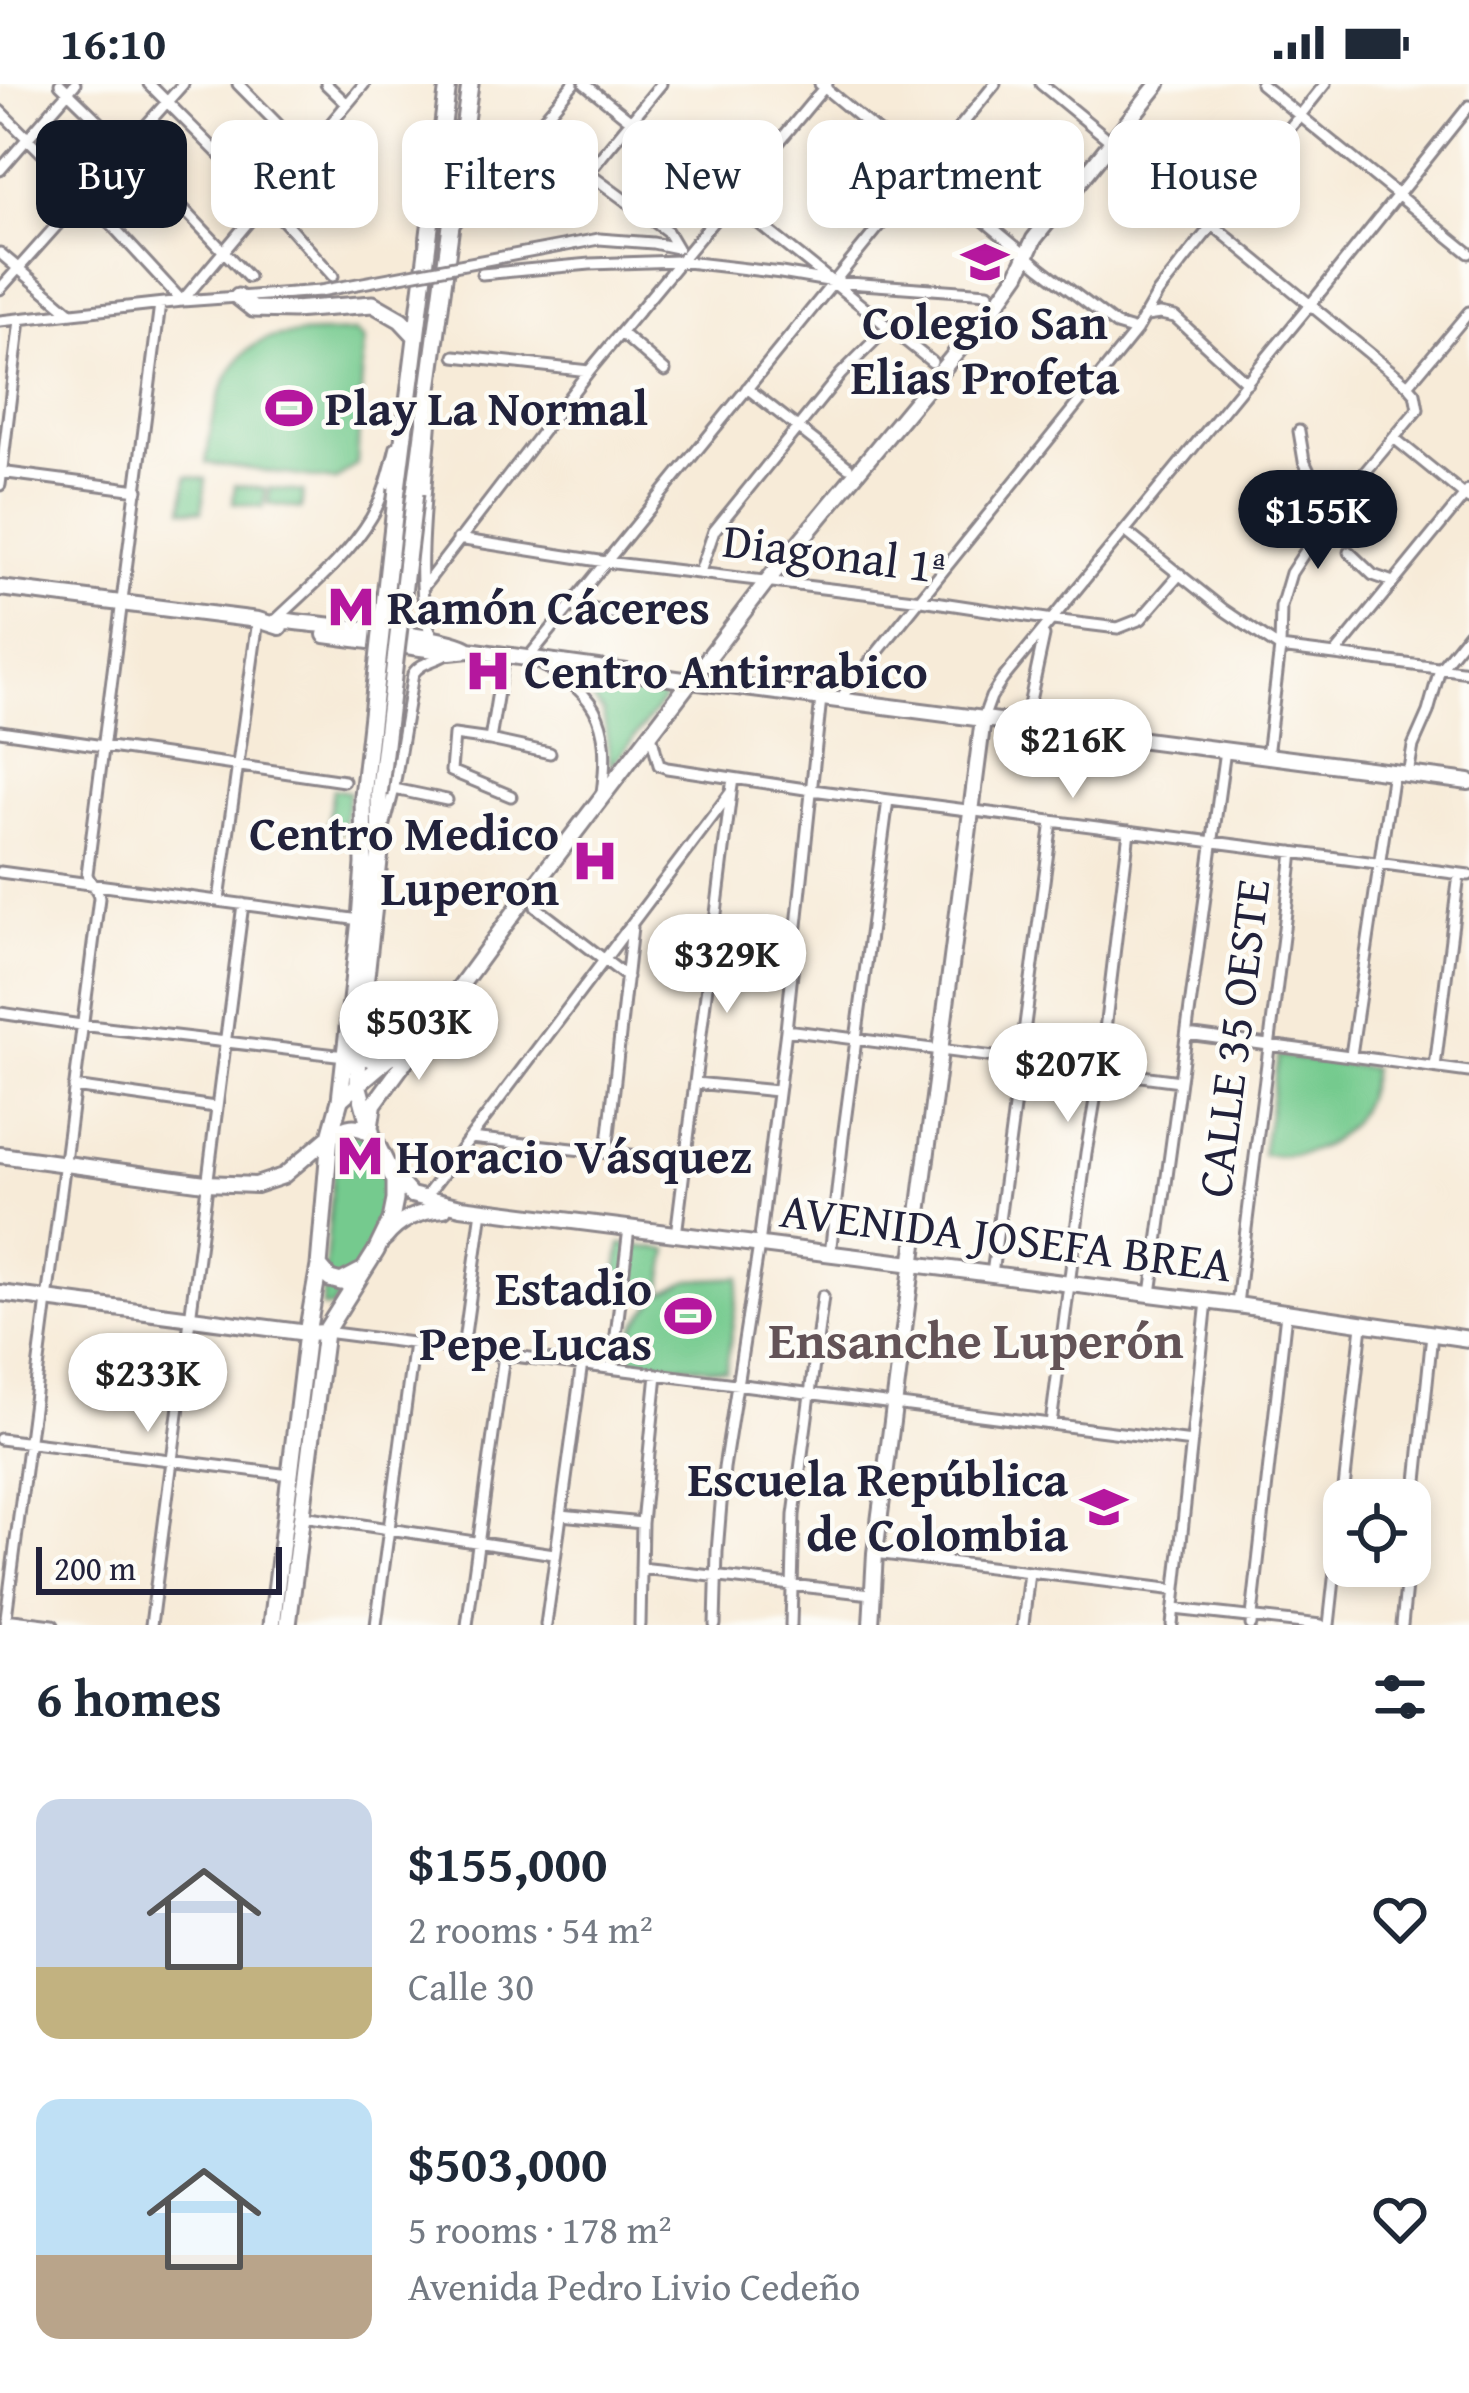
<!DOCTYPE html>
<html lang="en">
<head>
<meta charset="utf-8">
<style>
  :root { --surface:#fff; --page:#f2f2f3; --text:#1f2937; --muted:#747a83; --accent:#111827 }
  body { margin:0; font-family:"Gentium Book Plus",serif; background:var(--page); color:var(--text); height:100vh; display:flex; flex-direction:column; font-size:45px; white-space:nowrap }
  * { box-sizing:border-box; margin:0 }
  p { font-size:39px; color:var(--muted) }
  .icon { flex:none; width:66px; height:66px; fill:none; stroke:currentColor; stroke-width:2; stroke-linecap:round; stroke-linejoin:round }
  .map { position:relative; height:1541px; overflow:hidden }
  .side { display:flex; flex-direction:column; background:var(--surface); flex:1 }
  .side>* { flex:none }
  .hud { position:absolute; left:36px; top:36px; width:1398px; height:108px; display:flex; gap:24px }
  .fabs { position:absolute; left:1323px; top:1395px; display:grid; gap:24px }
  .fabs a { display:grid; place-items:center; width:108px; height:108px; border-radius:24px; background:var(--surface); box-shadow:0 6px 18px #0003; font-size:60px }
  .scale { position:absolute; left:36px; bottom:30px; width:246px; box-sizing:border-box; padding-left:12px; border:6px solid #22223b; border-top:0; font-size:33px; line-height:42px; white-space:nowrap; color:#22223b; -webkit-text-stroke:9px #fdfcf7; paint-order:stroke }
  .price { position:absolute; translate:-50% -102px; padding:0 27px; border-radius:42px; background:#fff; color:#222; font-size:39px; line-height:78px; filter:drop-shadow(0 3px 6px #0008) }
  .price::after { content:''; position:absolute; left:50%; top:72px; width:36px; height:27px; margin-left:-18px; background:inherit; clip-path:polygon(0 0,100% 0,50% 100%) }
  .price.on { background:var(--accent); color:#fff }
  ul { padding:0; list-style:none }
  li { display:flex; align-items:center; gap:36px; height:300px; padding:0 36px }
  li span { display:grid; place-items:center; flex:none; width:336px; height:240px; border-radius:24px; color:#555 }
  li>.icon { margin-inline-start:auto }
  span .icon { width:144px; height:144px; fill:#fffc; stroke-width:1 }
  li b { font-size:51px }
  h2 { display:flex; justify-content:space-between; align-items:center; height:144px; padding:0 36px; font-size:51px }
  .tag { padding:0 42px; border-radius:24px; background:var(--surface); box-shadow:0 6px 18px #0003; font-size:42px; line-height:108px }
  .tag.on { background:var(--accent); color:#fff }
  .status { display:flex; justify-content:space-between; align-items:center; height:84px; padding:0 60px; background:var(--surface); direction:ltr }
  .status svg { height:33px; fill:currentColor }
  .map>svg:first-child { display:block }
  .green { fill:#75ca8e; stroke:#4c7664; stroke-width:3 }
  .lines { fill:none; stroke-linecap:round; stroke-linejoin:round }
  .street-casing { stroke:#8c868a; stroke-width:15 }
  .secondary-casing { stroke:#8c868a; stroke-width:20 }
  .primary-casing { stroke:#8c868a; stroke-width:21 }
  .street { stroke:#fff; stroke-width:9 }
  .secondary { stroke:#fff; stroke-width:14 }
  .primary { stroke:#fff; stroke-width:15 }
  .street-bridge-casing { stroke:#8c868a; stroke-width:15; stroke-linecap:butt }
  .primary-bridge-casing { stroke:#8c868a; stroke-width:21; stroke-linecap:butt }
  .street-bridge { stroke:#fff; stroke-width:9 }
  .primary-bridge { stroke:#fff; stroke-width:15 }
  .labels { text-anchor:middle; stroke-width:9; stroke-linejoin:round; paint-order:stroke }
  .poi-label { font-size:48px; font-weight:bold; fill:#22223b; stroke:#fdfcf7; text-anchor:start }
  .street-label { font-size:48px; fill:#22223b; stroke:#fdfcf7 }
  .neighbourhood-label { font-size:51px; font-weight:bold; fill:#635357; stroke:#fdfcf7 }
</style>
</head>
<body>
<div class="status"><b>16:10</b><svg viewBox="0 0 49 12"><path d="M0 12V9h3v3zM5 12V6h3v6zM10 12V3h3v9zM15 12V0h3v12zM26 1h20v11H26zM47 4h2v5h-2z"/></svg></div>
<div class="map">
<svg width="1469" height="1541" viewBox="0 0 1469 1541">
  <rect width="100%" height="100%" fill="#fdfcf7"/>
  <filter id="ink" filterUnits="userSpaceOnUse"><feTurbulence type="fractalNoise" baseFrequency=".00833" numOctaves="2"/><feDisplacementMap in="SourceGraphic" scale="24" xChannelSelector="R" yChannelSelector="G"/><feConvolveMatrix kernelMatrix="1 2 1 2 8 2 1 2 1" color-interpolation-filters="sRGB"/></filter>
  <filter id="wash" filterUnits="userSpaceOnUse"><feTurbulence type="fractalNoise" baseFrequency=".004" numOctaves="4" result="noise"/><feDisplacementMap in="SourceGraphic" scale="48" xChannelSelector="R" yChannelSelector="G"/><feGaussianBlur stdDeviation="2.7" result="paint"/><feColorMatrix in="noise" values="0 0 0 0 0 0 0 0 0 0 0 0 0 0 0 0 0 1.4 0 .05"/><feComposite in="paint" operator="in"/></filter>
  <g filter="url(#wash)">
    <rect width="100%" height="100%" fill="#f7ebd8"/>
    <path class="green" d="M 466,62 L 509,70 L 455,135 Z
      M 322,99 L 346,122 L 334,134 L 311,112 Z
      M 355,248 L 364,256 L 357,380 L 335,397 L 206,379 C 212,336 220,272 268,255 C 288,248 332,250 355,248 Z
      M 187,392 L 206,395 L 202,427 L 183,425 Z
      M 235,401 L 266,405 L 263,423 L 233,419 Z
      M 270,404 L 303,408 L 301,425 L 268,420 Z
      M 576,593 L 658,604 L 664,611 L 663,617 L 611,683 L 603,628 Z
      M 333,705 L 349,708 L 343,748 L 327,745 Z
      M 1278,972 L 1372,984 C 1364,1046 1324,1077 1262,1071 Z
      M 348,1049 L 364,1052 C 371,1065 381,1080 387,1095 C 401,1135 353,1194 331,1224 L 322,1223 L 336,1057 Z
      M 621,1160 L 669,1166 L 661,1210 L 690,1196 L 740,1193 L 726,1286 L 625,1275 C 627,1248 642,1231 660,1211 L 614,1207 Z"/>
  </g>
  <g filter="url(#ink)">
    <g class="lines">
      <defs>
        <path id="street" d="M 60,0 L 125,63 L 248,193
          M 149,0 L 265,116 L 333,192
          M 238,0 L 306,69
          M 326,0 L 347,20
          M 585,0 L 932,278
          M 820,0 L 1041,184 L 1116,241 L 1136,247
          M 1041,0 L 1408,301 L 1415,309 L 1418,325 L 1329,431 L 1291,489 L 1281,523 L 1280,564 L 1267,672
          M 1261,0 L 1469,169
          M 0,27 L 84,111 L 182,217 L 364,0
          M 536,44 L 588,89 L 667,147 L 677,164
          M 0,86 L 75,0
          M 588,89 L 661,0
          M 454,141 L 573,0
          M 599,155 L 653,159 L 677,164
          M 0,169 L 71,229
          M 482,190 L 590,180 L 678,177 L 781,189 L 834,198 L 988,209
          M 0,205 L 183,0
          M 1146,232 L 1160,230 L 1175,233 L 1247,299
          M 0,237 L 182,217 L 320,207
          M 621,249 L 665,287
          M 455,272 L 589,287
          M 1408,301 L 1469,228
          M 747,304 L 848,383
          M 432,331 C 430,374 408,527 435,555
          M 1299,347 L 1304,377 L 1329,431
          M 1394,354 L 1469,415
          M 0,388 L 138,406
          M 0,401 L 20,236
          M 1125,447 L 1224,526 L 1280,564 L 1469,588
          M 458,455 L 606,478 L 922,516 L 1053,536 L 1118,544 L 1141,535 L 1180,490
          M 1349,468 L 1373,491 L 1393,498
          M 700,488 L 714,447 L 841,290 L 888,243
          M 424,502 L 589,287 L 827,0
          M 571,521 L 638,534
          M 275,537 C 308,505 347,474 371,434 C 384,413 390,386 396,363
          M 1336,569 L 1469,406
          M 839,616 L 1136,247 L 1158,209 L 1325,0
          M 983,635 L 991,613 L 1002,596 L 1310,221 L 1469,22
          M 1025,640 L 1044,552
          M 0,647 L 344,697
          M 651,650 L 659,681 L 667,684 L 812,706 L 1469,791
          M 490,656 L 504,571
          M 1408,690 L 1413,662 L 1428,628 L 1440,585 L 1469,549
          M 394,705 L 447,716
          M 602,709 C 612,634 596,606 528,574 L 995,0
          M 511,712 L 451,687 L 454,651 L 490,656 L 550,669
          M 385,740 L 393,709 L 413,590 C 421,577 438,577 450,568
          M 0,788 L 360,836
          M 219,816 L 258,536
          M 536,823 L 627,893
          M 0,929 L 81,941 L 345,972
          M 786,946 L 1180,997
          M 1187,950 L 1469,988
          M 1351,971 L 1393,688
          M 1435,983 L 1459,790
          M 695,999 L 777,1007
          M 74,1003 L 215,1023
          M 470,1054 L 686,1077
          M 607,1068 L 632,843
          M 424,1115 L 731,708 L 733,695
          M 676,1151 L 731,709
          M 830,1171 L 843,1053 L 888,716
          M 992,1190 L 1052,737
          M 1151,1210 L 1225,666
          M 1237,1221 C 1254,1070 1276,920 1293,768
          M 325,1248 L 1192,1358
          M 463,1265 L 482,1126
          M 612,1284 L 629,1144
          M 1051,1340 L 1086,1069 L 1100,987 L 1129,747
          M 0,1355 L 290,1391
          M 561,1431 L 642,1439
          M 303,1432 L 554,1470
          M 1410,1466 L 1432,1250
          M 875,1469 L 1176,1506
          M 641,1484 L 871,1510
          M 1174,1525 L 1321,1541
          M 5,1535 L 53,1541
          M 5,1541 L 99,814 C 99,804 89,800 87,790 L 160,220
          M 151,1541 L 243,820
          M 376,1541 L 414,1259
          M 467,1541 L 504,1271
          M 546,1541 L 582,1279
          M 640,1541 L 642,1439 L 657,1290
          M 715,1541 L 717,1468 L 724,1384 L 759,1161 L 786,946 L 821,614
          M 791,1541 L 794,1431 L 823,1212
          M 1023,1541 L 1029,1488
          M 1172,1541 L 1207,1217
          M 1251,1541 L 1286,1229
          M 1329,1541 L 1362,1241
          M 1402,1541 L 1408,1482"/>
        <path id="secondary" d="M 0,504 L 258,536 L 280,543
          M 273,539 L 288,537 C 323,542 448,550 469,566 L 691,597 L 1469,698
          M 325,551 L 450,568 L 469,566
          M 340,1016 L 416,951
          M 371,1040 L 374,1020 L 524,815 L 767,497 L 999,217 L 1018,190 L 1034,155 L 1158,0
          M 0,1071 L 205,1099 L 256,1101 L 283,1092 L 330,1052
          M 391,1088 L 411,1111 L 461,1123 L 1237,1221 L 1469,1255
          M 385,1154 C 399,1136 421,1127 444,1125
          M 0,1209 L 307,1249 L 325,1248
          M 871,1541 L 875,1469 L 983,635"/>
        <path id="primary" d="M 238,213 L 253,225 L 293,226 L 373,220 L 401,236 L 416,252
          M 397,405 L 448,0
          M 415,409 L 470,0
          M 360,963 C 365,978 378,978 391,973
          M 330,1052 C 346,1043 357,1038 372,1051
          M 319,1182 L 330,1195 L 341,1198 L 360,1188
          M 272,1541 L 307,1249 L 319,1182 L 330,1052 L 340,1016 L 360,836 L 364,780 L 363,712
          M 288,1541 L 325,1248 L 376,1167 L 391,1136 L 395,1116 L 395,1097 L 372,1051 L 358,1000 L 359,955 L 380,768 L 379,711"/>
      </defs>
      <use href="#street" class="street-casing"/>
      <use href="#secondary" class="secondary-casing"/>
      <use href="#primary" class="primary-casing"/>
      <use href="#street" class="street"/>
      <use href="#secondary" class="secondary"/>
      <use href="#primary" class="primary"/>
      <defs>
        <path id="street-bridge" d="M 320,207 L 599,155"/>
        <path id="primary-bridge" d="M 379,711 L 415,409
          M 363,712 L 397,405"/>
      </defs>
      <use href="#street-bridge" class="street-bridge-casing"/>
      <use href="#primary-bridge" class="primary-bridge-casing"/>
      <use href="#street-bridge" class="street-bridge"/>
      <use href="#primary-bridge" class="primary-bridge"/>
    </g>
  </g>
  <defs>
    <symbol id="school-bare" viewBox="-9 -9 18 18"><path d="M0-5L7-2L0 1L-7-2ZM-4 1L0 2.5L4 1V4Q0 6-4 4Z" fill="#b5179e" stroke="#fdfcf7" stroke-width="2.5" paint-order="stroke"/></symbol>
    <symbol id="stadium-bare" viewBox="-9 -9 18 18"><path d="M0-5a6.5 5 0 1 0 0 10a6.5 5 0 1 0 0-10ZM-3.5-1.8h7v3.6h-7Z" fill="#b5179e" stroke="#fdfcf7" stroke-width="2.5" paint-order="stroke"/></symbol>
    <symbol id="metro-bare" viewBox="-9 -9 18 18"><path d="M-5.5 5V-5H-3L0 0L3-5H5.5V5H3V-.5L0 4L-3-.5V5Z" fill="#b5179e" stroke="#fdfcf7" stroke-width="2.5" paint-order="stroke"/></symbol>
    <symbol id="hospital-bare" viewBox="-9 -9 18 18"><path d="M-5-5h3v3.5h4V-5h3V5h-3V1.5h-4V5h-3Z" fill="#b5179e" stroke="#fdfcf7" stroke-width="2.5" paint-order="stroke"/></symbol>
  </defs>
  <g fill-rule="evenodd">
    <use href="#school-bare" x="952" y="145" width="66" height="66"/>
    <use href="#stadium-bare" x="256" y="291" width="66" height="66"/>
    <use href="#metro-bare" x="318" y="490" width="66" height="66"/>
    <use href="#hospital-bare" x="455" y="554" width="66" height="66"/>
    <use href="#hospital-bare" x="562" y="744" width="66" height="66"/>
    <use href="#metro-bare" x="327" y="1039" width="66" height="66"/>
    <use href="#stadium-bare" x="655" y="1199" width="66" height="66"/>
    <use href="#school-bare" x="1071" y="1390" width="66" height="66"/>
  </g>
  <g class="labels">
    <g class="poi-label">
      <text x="985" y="255" text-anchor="middle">Colegio San<tspan x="985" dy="55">Elias Profeta</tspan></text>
      <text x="325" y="341">Play La Normal</text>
      <text x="387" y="540">Ramón Cáceres</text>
      <text x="524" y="604">Centro Antirrabico</text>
      <text x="559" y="766" text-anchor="end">Centro Medico<tspan x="559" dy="55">Luperon</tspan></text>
      <text x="396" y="1089">Horacio Vásquez</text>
      <text x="652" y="1221" text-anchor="end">Estadio<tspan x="652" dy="55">Pepe Lucas</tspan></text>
      <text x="1068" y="1412" text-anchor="end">Escuela República<tspan x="1068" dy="55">de Colombia</tspan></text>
    </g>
    <g class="street-label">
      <text transform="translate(834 469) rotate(7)" y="17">Diagonal 1ª</text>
      <text transform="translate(1233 954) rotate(-83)" y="17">CALLE 35 OESTE</text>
      <text transform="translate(1006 1153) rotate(7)" y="17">AVENIDA JOSEFA BREA</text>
    </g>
    <g class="neighbourhood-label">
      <text x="976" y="1274">Ensanche Luperón</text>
    </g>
  </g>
</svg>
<div class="fabs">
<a><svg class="icon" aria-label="locate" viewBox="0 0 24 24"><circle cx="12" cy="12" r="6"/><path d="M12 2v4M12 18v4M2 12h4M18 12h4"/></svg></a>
</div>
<div class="scale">200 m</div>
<b class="price on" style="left:1318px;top:488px">$155K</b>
<b class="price" style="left:1073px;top:717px">$216K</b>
<b class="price" style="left:727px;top:932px">$329K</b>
<b class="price" style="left:419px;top:999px">$503K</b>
<b class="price" style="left:1068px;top:1041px">$207K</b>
<b class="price" style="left:148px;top:1351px">$233K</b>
<div class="hud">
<a class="tag on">Buy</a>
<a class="tag">Rent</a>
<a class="tag">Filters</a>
<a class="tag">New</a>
<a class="tag">Apartment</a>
<a class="tag">House</a>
</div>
</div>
<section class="side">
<h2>6 homes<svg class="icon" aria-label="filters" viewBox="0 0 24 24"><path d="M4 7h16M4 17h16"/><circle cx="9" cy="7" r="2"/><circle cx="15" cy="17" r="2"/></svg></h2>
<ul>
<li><span style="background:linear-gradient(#c9d6e8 70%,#c2b280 0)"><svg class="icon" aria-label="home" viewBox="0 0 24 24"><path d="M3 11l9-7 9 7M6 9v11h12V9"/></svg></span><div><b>$155,000</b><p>2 rooms · 54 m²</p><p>Calle 30</p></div><svg class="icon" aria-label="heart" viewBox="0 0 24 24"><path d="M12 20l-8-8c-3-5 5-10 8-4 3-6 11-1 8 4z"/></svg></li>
<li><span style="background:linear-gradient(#bfe0f5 65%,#b9a48a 0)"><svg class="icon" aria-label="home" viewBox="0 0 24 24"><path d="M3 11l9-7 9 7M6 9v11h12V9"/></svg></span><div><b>$503,000</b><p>5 rooms · 178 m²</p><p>Avenida Pedro Livio Cedeño</p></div><svg class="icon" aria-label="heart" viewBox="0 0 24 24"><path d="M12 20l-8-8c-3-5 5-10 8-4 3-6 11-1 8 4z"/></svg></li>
</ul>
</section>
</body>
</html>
